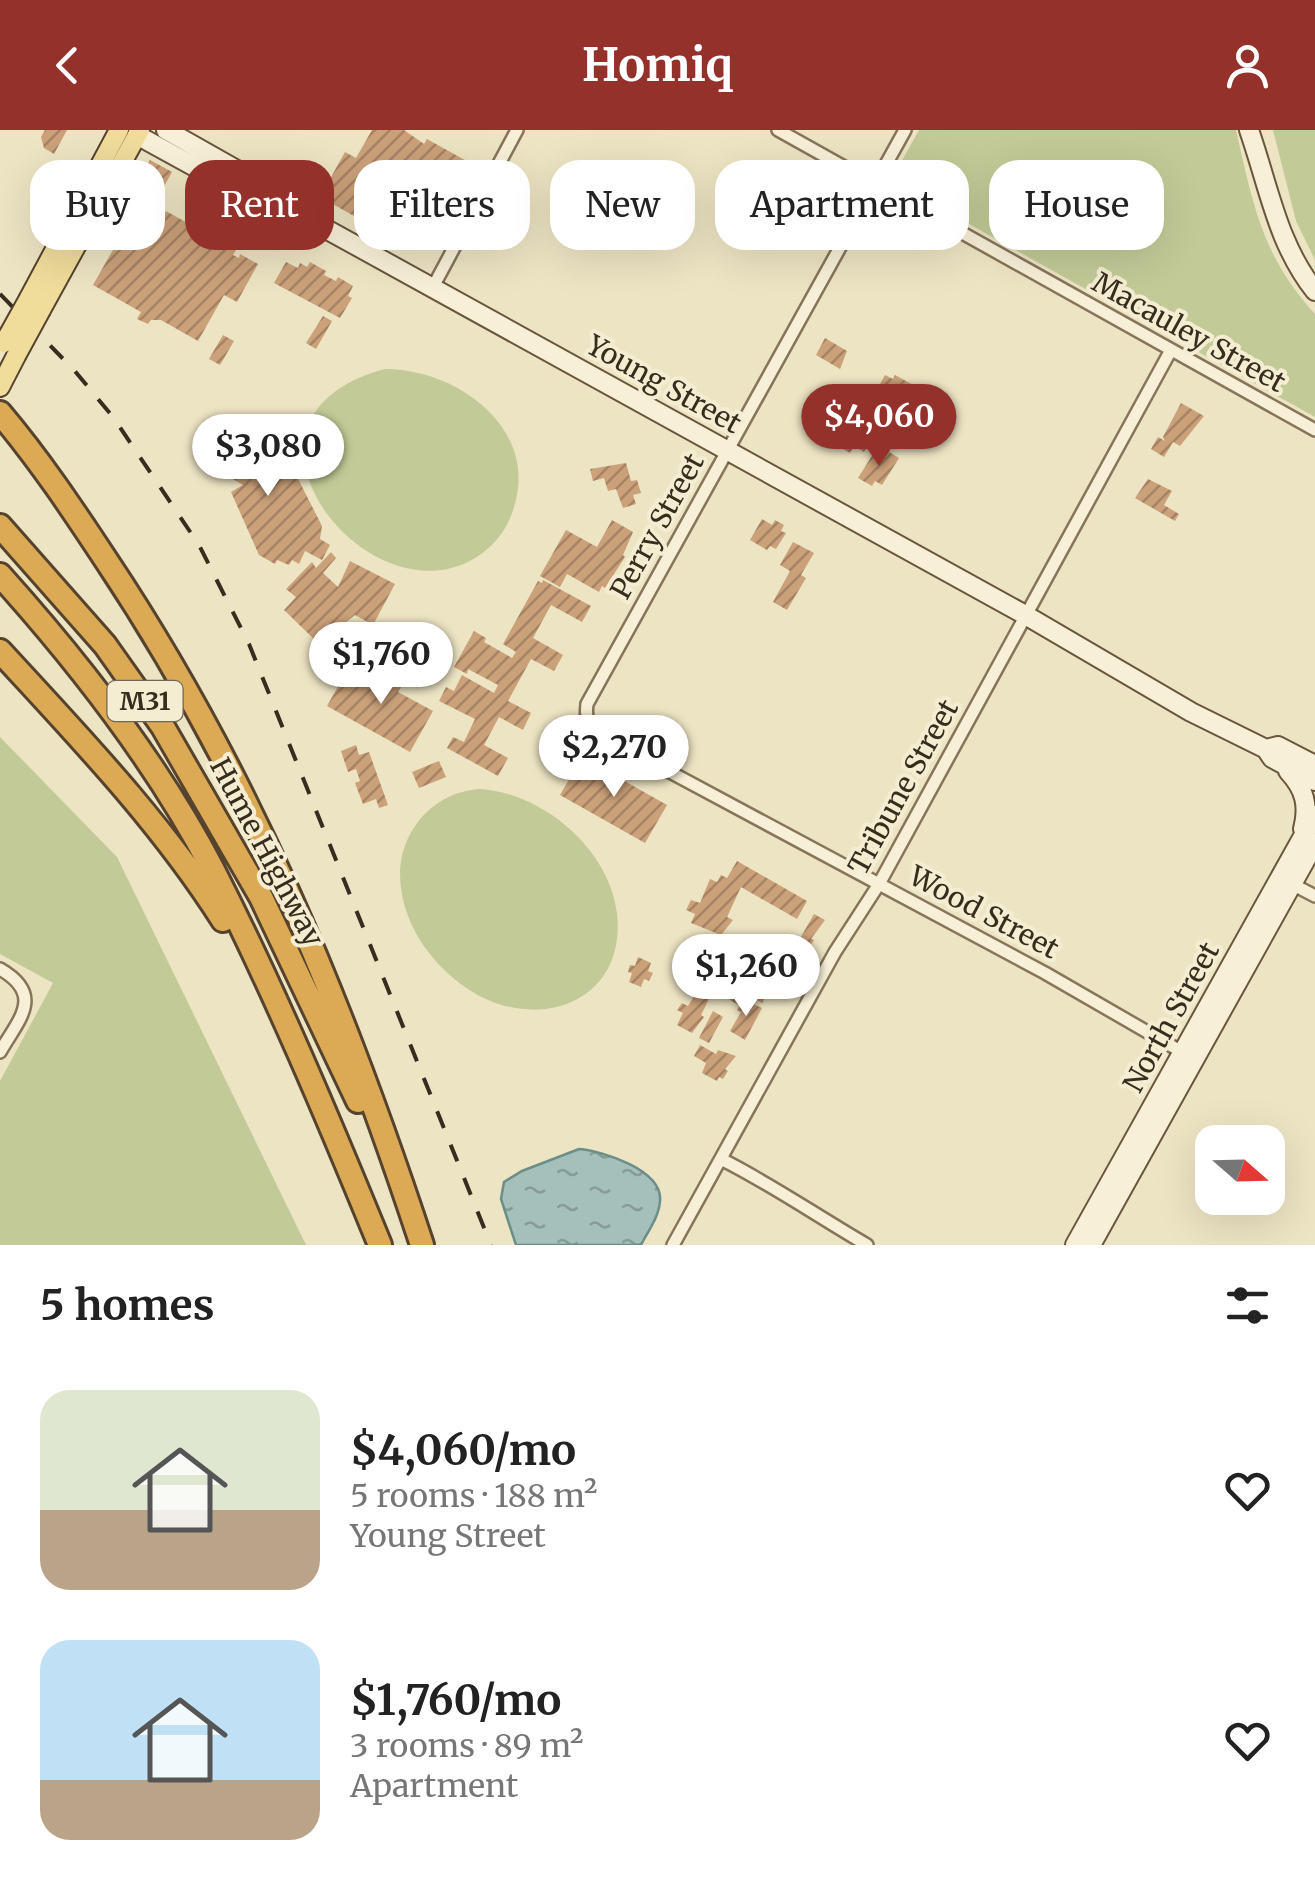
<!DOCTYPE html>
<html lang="en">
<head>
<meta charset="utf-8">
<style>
  :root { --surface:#fff; --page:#f6f6f6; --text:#222; --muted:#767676; --accent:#95312b }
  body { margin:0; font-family:Merriweather,serif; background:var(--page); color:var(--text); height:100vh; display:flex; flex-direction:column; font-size:38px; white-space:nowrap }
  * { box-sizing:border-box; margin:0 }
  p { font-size:32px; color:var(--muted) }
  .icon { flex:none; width:55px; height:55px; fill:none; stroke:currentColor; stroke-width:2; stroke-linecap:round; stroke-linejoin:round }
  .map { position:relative; height:1115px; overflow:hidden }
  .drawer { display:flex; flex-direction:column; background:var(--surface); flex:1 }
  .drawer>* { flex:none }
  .hud { position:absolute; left:30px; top:30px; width:1255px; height:90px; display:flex; gap:20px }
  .needle { width:65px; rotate:110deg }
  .fabs { position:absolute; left:1195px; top:995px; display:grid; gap:20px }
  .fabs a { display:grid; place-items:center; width:90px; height:90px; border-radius:20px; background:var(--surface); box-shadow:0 10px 40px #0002; font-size:50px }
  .price { position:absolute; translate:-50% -85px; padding:0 22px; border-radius:35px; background:#fff; color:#222; font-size:32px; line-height:65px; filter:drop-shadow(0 2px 5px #0008) }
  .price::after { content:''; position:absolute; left:50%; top:60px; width:30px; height:22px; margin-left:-15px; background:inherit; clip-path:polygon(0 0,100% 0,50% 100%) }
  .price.on { background:var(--accent); color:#fff }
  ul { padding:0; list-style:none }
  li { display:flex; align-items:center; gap:30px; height:250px; padding:0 40px }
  li span { display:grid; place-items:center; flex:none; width:280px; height:200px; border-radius:30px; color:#555 }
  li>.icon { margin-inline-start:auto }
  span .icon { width:120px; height:120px; fill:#fffc; stroke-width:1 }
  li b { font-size:42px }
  h2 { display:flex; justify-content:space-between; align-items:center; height:120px; padding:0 40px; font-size:42px }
  .chip { padding:0 35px; border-radius:30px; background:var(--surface); box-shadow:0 10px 40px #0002; font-size:35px; line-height:90px }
  .chip.on { background:var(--accent); color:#fff }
  header { display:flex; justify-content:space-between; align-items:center; height:130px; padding:0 40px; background:var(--accent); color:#fff; font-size:45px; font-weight:700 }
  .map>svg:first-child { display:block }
  .park { fill:#c2cb97 }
  .water { fill:url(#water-ripples); stroke:#6c8e88; stroke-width:2.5 }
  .building { fill:url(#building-hatch) }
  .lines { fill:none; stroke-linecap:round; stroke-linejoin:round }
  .street-casing { stroke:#87755a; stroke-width:16 }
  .secondary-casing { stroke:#69563d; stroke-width:22 }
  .primary-casing { stroke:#55432e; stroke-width:22 }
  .highway-casing { stroke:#55432e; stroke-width:28 }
  .street { stroke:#f8f0d6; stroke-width:11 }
  .secondary { stroke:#f8f0d6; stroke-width:18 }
  .primary { stroke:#f0dc9b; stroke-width:18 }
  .highway { stroke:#dcaa55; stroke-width:22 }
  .rail { stroke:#372c1e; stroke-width:4; stroke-dasharray:18 18; stroke-linecap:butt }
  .primary-bridge-casing { stroke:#55432e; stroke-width:22; stroke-linecap:butt }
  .primary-bridge { stroke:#f0dc9b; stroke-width:18 }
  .labels { text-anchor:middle; stroke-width:8; stroke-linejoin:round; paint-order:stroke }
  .shield { fill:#f5edd2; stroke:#706654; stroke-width:2.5 }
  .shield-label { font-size:25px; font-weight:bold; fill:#372c1e }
  .street-label { font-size:28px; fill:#372c1e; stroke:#f5edd2 }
</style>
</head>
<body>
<header><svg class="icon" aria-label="back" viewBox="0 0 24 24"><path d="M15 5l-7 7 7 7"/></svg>Homiq<svg class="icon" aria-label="person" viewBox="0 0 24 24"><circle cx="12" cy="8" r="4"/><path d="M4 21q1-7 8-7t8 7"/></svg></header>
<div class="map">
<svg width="1315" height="1115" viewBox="0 0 1315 1115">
  <defs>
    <pattern id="water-ripples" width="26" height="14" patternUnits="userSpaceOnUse" patternTransform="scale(2.5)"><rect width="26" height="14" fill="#a5c0ba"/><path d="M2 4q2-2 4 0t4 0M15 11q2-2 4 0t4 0" fill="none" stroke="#879c97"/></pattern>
    <pattern id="building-hatch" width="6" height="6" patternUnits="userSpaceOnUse" patternTransform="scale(2.5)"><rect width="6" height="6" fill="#cba179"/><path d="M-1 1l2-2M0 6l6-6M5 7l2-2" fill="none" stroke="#a68363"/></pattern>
  </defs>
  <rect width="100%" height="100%" fill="#ede4c3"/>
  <path class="park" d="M 919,0 L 1236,0 C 1253,74 1262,126 1315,184 L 1315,287 L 899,55 L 900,34 Z
    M 1273,0 L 1315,0 L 1315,130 L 1296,91 Z
    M 385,239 C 457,239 539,298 514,377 C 510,392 502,405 491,416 C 384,515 195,289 385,239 Z
    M 0,607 L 117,727 L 306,1115 L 0,1115 L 0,951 L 53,853 L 0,824 Z
    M 480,659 C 542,663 609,718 617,783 C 627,875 533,905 465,857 C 432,834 406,798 401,758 C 394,707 430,662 480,659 Z"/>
  <path class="water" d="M 579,1019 C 603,1021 663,1040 660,1071 C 659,1087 648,1101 641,1115 L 516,1115 L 501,1069 L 504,1052 L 522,1041 Z"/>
  <path class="building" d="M 45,0 L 67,0 L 54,24 L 44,18 L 41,7 Z
    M 372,0 L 404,0 L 424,14 L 427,9 L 472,34 L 425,119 L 400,104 L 397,110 L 320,67 L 345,22 L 356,28 Z
    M 150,30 L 172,42 L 161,62 L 139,50 Z
    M 166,81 L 236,120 L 233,125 L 239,128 L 240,124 L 258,134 L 237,172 L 224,165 L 198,211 L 161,190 L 151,190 L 148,194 L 137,189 L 141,182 L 93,155 L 126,97 L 150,110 Z
    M 286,132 L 298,138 L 300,133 L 307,137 L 310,132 L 326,141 L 324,145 L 336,151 L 338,147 L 353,156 L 348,166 L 352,168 L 340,188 L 274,153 Z
    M 323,186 L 332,191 L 316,219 L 306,213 Z
    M 223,205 L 234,211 L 220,235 L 209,229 Z
    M 825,208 L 847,221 L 840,239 L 816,225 Z
    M 885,245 L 893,249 L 895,245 L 915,256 L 909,267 L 898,261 L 891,274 L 874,265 Z
    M 872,266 L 879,270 L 876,276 L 886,282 L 878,298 L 867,292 L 862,301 L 872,307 L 864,322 L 854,316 L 850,323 L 843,319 Z
    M 1181,273 L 1204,286 L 1180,316 L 1173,312 L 1164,327 L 1151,319 L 1158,307 L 1165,311 L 1163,307 Z
    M 222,294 L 289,331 L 322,396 L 320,409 L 330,415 L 322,430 L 305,421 L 299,434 L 292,430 L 289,435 L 277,430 L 275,434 L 259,425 L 231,362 L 243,355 L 206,333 L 208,329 L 204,327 Z
    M 886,320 L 899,328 L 882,355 L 875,351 L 872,356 L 858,348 L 873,324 L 880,329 Z
    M 626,333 L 631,351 L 637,350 L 641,363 L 633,365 L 636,374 L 623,378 L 616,359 L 608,361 L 604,348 L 593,351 L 590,339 Z
    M 1148,349 L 1172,361 L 1164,375 L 1179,384 L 1175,391 L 1135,368 Z
    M 762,389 L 772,395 L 775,390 L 784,395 L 781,401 L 786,403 L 776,419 L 770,416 L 767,420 L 750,410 Z
    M 612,390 L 633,402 L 623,425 L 625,427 L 605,458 L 602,456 L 599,462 L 567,444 L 560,457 L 540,446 L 566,400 L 597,417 Z
    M 793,412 L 814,423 L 801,445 L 806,448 L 787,480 L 773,472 L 790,441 L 780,435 Z
    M 331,422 L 336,428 L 323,443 L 338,457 L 350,431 L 395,454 L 373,495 L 355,485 L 328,506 L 323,503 L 316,511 L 284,480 L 296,467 L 286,459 L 312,432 L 316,438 Z
    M 543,450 L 591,476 L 582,492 L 551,475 L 533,508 L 563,525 L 554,541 L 531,529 L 508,571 L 531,583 L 523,600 L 499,587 L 484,615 L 508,628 L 498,646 L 447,618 L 453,607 L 464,612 L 475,589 L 439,571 L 446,557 L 454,561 L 462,545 L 494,563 L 498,555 L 468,539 L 467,544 L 454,537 L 474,501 L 486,508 L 484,512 L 512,528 L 516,522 L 503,514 L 538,451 L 542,453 Z
    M 350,535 L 382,553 L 390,540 L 406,549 L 398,562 L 433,581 L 410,622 L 327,576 Z
    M 356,615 L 359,625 L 369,622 L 388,675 L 379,678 L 376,669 L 363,674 L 355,653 L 360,651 L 356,639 L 348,642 L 341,621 Z
    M 582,627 L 667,675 L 645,713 L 560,665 Z
    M 439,631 L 446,647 L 419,658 L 412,642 Z
    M 737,731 L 807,771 L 797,789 L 741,757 L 727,787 L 733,790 L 721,805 L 691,793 L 695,784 L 686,780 L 691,770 L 700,773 L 710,749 L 717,752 L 721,745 L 727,748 Z
    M 814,784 L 825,790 L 811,809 L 814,810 L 809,818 L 798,812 Z
    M 770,811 L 790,822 L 762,873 L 742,862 L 738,875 L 691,845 L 705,819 L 731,833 L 734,827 L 756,838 Z
    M 638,827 L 651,833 L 648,841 L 653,843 L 649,851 L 644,849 L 641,857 L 629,852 L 632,843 L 628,842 L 630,835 L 635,836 Z
    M 700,857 L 712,863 L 701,885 L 704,887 L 692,903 L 677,895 L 683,883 L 677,880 L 682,873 L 688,876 Z
    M 743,869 L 762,878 L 745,910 L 730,901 L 741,882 L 737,880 Z
    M 713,881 L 723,887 L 709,913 L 699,908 Z
    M 700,915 L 716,924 L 718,920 L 736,926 L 725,939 L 728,941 L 723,949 L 719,947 L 717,951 L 702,943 L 706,933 L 694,926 Z"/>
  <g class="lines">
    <defs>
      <path id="street" d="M 778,0 L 1315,300
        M 905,0 L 587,574 C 585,589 588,596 601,605 L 1045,843 L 1182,922
        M 433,157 L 517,0
        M 1292,754 L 1315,766
        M 0,839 C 45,865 19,889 0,922
        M 721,1029 C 771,1054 817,1086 867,1115
        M 673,1115 L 835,822 L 879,754 L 1171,220"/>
      <path id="secondary" d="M 166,0 L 274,61 L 297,83 L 1027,486 L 1191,582 L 1266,619 L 1272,628 L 1315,651
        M 1249,0 C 1269,57 1277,113 1315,161
        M 137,5 L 266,76 L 296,82
        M 1266,619 L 1278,616 L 1315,635
        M 1288,641 C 1305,659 1309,676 1303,699
        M 1075,1115 L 1315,685
        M 1091,1115 L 1315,713"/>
      <path id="primary" d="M 29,168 L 119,0
        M 41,180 L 140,0
        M 0,257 L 16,226"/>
      <path id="highway" d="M 0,283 C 39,329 73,380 106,430 C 249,644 342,872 422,1115
        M 0,396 L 105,515 L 163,597 L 261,767 L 358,971
        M 0,445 C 80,534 158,634 213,740 C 275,862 328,988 380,1115
        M 0,521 C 79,607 160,691 223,790"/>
    </defs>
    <use href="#street" class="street-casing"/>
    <use href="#secondary" class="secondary-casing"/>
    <use href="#primary" class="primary-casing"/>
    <use href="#highway" class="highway-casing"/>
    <use href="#street" class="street"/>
    <use href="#secondary" class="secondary"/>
    <use href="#primary" class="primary"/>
    <use href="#highway" class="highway"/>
    <path class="rail" d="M 0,164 L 74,240 L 113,287 L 199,415 L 249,514 L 491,1115"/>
    <defs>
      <path id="primary-bridge" d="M 4,213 L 29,168
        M 16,226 L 41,180"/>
    </defs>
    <use href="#primary-bridge" class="primary-bridge-casing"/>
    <use href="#primary-bridge" class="primary-bridge"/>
  </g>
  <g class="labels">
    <rect class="shield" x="107.5" y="551" width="75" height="40" rx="8"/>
    <g class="shield-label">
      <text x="145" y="580">M31</text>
    </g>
    <g class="street-label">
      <text transform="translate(1189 202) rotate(29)" y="10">Macauley Street</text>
      <text transform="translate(664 254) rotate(29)" y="10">Young Street</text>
      <text transform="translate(657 396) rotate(-61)" y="10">Perry Street</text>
      <text transform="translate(903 657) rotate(-61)" y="10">Tribune Street</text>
      <text transform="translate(267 722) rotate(62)" y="10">Hume Highway</text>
      <text transform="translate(984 782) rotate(28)" y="10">Wood Street</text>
      <text transform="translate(1171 887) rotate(-61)" y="10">North Street</text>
    </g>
  </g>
</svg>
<div class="fabs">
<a><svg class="needle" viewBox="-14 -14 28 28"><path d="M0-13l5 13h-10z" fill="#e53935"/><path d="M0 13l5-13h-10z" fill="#767676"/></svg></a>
</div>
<b class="price on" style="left:879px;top:339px">$4,060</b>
<b class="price" style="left:268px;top:369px">$3,080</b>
<b class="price" style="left:381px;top:577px">$1,760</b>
<b class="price" style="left:614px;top:670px">$2,270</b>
<b class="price" style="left:746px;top:889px">$1,260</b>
<div class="hud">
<a class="chip">Buy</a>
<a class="chip on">Rent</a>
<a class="chip">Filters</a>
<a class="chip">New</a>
<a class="chip">Apartment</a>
<a class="chip">House</a>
</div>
</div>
<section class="drawer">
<h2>5 homes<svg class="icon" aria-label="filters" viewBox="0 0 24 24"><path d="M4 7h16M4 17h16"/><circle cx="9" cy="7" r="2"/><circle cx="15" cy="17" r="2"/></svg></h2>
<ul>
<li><span style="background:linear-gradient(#dfe7d0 60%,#b9a48a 0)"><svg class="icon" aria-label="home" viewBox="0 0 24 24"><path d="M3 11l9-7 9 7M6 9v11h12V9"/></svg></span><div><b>$4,060/mo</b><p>5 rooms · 188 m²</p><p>Young Street</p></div><svg class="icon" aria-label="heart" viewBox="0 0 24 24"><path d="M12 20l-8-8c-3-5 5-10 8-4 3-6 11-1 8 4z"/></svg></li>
<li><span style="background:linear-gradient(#bfe0f5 70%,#b9a48a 0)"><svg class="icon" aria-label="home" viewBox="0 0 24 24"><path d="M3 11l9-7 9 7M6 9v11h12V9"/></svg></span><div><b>$1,760/mo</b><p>3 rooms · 89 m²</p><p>Apartment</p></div><svg class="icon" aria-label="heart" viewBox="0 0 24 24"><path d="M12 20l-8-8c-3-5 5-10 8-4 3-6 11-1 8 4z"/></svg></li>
</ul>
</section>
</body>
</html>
